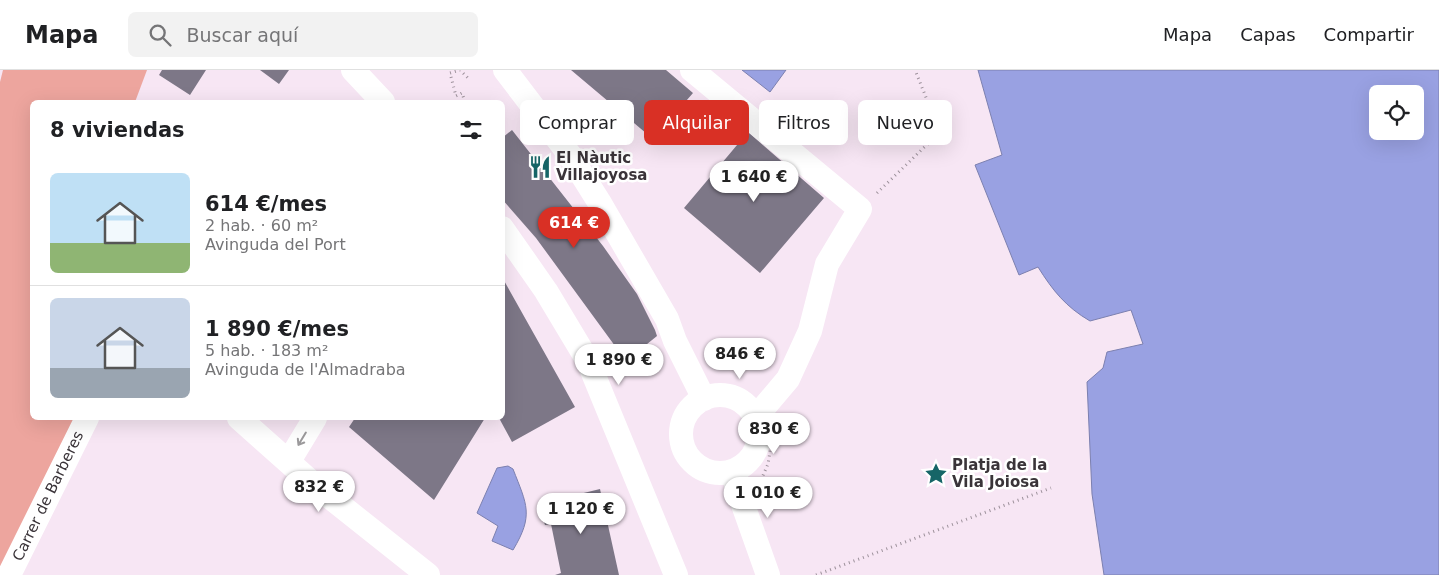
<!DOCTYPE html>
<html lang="es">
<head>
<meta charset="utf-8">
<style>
  :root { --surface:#fff; --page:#f2f2f2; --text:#202124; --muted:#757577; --line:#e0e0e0; --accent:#d93025 }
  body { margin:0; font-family:"DejaVu Sans",sans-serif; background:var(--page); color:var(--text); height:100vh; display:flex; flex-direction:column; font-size:19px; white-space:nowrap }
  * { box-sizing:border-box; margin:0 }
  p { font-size:16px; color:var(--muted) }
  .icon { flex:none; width:28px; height:28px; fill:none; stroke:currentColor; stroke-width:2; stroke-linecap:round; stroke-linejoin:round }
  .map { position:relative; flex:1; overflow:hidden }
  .sheet { position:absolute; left:30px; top:30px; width:475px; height:320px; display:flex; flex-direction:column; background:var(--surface); border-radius:8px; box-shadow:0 5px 20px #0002 }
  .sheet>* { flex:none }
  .guide { position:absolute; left:520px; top:30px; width:475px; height:45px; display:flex; gap:10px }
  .fabs { position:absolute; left:1369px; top:15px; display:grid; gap:10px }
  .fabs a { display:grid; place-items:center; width:55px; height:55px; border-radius:8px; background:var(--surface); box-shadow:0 5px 20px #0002; font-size:25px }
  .price { position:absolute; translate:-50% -42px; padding:0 11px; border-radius:18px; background:#fff; color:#222; font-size:16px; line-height:32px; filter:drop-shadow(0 1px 2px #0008) }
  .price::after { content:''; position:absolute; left:50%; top:30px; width:15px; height:11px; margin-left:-8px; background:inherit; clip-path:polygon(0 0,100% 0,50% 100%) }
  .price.selected { background:var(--accent); color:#fff }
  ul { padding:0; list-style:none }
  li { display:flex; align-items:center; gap:15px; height:125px; padding:0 20px }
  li+li { border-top:1px solid var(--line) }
  li span { display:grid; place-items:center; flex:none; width:140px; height:100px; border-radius:8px; color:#555 }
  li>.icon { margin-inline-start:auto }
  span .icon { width:60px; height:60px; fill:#fffc; stroke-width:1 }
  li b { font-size:21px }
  h2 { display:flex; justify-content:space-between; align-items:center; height:60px; padding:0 20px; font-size:21px }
  .pill { padding:0 18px; border-radius:8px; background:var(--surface); box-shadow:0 5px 20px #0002; font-size:18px; line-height:45px }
  .pill.selected { background:var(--accent); color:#fff }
  header { display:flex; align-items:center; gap:30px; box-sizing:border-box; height:70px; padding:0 25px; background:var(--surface); border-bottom:1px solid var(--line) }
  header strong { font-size:24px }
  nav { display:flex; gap:28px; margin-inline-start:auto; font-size:18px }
  .search { width:350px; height:45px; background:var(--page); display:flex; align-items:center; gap:12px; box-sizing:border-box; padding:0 18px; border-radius:8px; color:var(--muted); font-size:19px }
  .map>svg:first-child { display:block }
  .green { fill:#eda59e }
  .water { fill:#99a1e2; stroke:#7c80af; fill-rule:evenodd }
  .building { fill:#7d7787 }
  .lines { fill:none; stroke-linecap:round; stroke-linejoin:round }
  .path { stroke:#9d919b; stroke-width:3; stroke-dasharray:1 4; stroke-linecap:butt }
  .minor { stroke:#fff; stroke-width:24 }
  .oneway { stroke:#9c9a9c }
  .labels { text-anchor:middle; stroke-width:5; stroke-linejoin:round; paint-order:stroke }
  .poi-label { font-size:15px; font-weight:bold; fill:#3a3439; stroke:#fff; text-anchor:start }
  .street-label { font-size:15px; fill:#3a3439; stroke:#fff }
</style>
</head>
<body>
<header>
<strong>Mapa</strong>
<div class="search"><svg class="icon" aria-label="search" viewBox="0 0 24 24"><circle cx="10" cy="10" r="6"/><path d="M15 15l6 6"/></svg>Buscar aquí</div>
<nav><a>Mapa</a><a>Capas</a><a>Compartir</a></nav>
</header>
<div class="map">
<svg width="1439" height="505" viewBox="0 0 1439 505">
  <rect width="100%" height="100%" fill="#f7e6f4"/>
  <path class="green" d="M 3,0 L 147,0 L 135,32 L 32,32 L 32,348 L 75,348 L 0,499 L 0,12 Z"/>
  <path class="water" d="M 742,0 L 786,0 L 770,22 Z
    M 978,0 L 1439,0 L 1439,505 L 1104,505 L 1092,424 L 1087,312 L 1103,298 L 1107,282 L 1143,274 L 1131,240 L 1090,251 C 1066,237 1053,221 1038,197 L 1019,205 L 975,95 L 1002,85 ZM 1378,24 L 1415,24 L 1415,61 L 1378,61 Z
    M 508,396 L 513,399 C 527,435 534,445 513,480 L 492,471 L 498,456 L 477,443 L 497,398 Z"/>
  <path class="building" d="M 162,0 L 206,0 L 190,25 L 159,5 Z
    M 260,0 L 289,0 L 279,14 Z
    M 571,0 L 666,0 L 693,23 L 653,69 Z
    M 512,60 L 603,176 L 637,224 L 655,260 L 657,266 L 626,291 L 536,168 L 502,129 L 502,68 Z
    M 748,62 L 824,128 L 760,203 L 684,138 Z
    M 502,207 L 575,337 L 512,372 L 499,348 L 502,348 L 503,342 Z
    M 355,348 L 485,348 L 434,430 L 349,357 Z
    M 600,419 L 619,505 L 555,505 L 561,503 L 551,454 L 545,455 L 539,434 Z"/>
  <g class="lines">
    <path class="path" d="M 465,32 L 462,23 L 456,26 L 450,3 L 460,0 L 468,8
      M 877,123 L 940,62 L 915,0
      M 761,410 L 768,394 L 773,363
      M 816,505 L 1051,418"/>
    <path class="minor" d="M 353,0 L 383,32
      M 505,0 L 569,84 L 601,135 L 667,249 L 675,271 L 704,329
      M 692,0 L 860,139 L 827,194 L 810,261 L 788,309 L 755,348
      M 502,158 L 546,221 L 588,291 L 676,505
      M681 364a39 39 0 1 1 78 0a39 39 0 1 1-78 0Z
      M 239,348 L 311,412 L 428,505
      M 289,391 L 315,348
      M 736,400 L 736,415 L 768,505
      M 9,505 L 87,348"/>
  </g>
  <defs><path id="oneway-shaft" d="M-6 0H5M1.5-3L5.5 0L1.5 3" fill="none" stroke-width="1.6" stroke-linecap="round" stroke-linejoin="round" transform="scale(1.25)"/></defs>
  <use class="oneway" href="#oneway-shaft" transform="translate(302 369) rotate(121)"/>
  <defs>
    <symbol id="restaurant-bare" viewBox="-9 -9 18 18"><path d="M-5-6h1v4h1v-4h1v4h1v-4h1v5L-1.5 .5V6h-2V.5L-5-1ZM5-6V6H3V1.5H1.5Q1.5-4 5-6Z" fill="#166567" stroke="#fff" stroke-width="2.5" paint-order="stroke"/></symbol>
    <symbol id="sight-bare" viewBox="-9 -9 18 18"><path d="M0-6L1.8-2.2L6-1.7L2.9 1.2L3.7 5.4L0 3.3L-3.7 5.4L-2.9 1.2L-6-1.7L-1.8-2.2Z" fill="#166567" stroke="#fff" stroke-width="2.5" paint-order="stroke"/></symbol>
  </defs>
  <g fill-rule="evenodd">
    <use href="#restaurant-bare" x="524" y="81" width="32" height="32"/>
    <use href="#sight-bare" x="920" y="388" width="32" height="32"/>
  </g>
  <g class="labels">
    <g class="poi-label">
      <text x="556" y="93">El Nàutic<tspan x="556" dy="17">Villajoyosa</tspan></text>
      <text x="952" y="400">Platja de la<tspan x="952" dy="17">Vila Joiosa</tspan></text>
    </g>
    <g class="street-label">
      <text transform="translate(48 426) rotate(-64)" y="5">Carrer de Barberes</text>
    </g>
  </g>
</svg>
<div class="fabs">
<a><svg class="icon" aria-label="locate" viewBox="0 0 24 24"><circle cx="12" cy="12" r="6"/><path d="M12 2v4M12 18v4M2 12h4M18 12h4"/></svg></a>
</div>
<b class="price" style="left:754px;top:133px">1 640 €</b>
<b class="price selected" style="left:574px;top:179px">614 €</b>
<b class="price" style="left:740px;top:310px">846 €</b>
<b class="price" style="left:619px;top:316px">1 890 €</b>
<b class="price" style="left:774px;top:385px">830 €</b>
<b class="price" style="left:319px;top:443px">832 €</b>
<b class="price" style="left:768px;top:449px">1 010 €</b>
<b class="price" style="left:581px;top:465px">1 120 €</b>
<div class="guide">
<a class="pill">Comprar</a>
<a class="pill selected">Alquilar</a>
<a class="pill">Filtros</a>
<a class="pill">Nuevo</a>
</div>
<section class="sheet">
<h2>8 viviendas<svg class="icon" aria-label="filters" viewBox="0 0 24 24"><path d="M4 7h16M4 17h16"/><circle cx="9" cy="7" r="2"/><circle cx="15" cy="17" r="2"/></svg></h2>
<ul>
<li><span style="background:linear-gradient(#bfe0f5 70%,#8fb573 0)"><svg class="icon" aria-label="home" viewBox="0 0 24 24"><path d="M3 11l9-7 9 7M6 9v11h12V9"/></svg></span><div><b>614 €/mes</b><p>2 hab. · 60 m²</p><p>Avinguda del Port</p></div></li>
<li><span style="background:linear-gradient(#c9d6e8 70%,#9aa5b1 0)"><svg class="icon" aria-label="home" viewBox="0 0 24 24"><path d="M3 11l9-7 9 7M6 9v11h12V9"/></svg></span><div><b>1 890 €/mes</b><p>5 hab. · 183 m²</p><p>Avinguda de l'Almadraba</p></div></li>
</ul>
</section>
</div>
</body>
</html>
